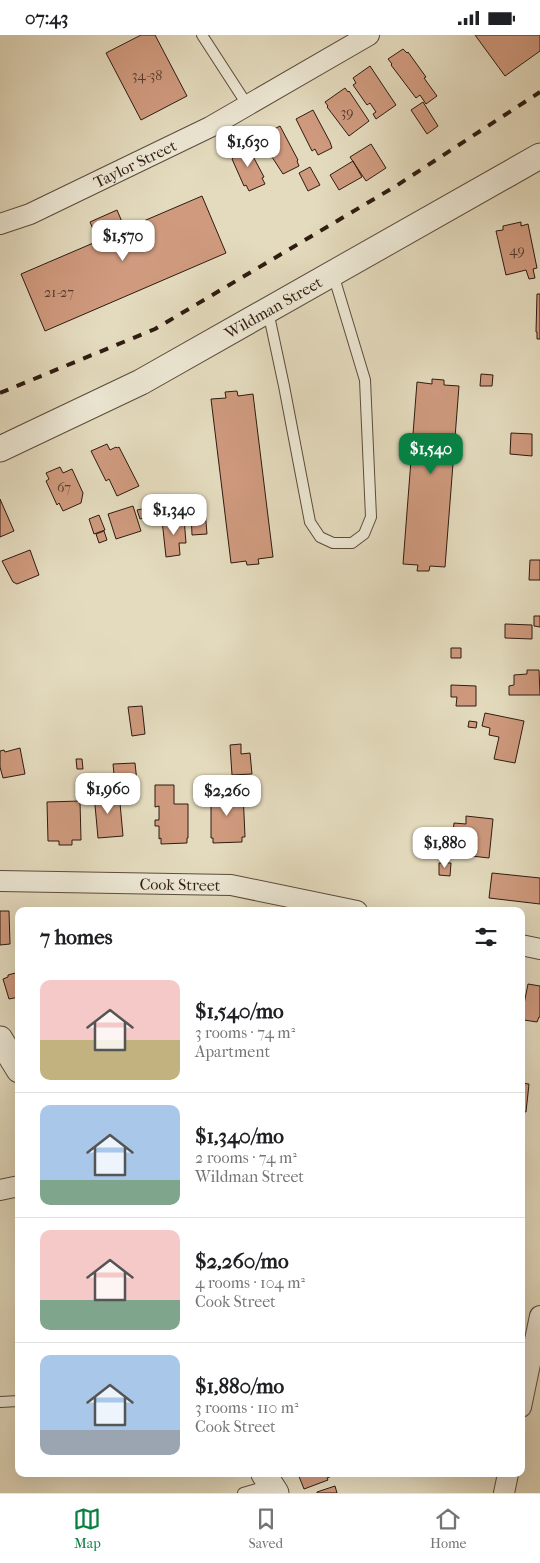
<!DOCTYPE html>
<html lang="en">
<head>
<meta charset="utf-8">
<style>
  :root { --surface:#fff; --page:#f6f6f6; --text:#202124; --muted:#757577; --line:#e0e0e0; --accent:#0b8043 }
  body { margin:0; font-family:"IM FELL French Canon",serif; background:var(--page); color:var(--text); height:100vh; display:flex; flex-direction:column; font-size:19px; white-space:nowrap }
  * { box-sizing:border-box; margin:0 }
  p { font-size:16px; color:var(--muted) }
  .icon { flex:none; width:28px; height:28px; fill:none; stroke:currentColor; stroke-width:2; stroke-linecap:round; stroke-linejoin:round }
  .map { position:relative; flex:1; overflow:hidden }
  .drawer { position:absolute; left:15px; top:872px; width:510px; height:570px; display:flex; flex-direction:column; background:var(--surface); border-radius:10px; box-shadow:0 5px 20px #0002 }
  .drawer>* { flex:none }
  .price { position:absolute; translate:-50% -42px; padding:0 11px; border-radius:10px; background:#fff; color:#222; font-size:16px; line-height:32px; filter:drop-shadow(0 1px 2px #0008) }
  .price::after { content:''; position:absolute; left:50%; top:30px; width:15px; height:11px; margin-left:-8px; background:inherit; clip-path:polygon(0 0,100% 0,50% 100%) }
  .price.active { background:var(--accent); color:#fff }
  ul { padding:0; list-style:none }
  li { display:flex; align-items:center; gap:15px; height:125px; padding:0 25px }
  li+li { border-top:1px solid var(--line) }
  li span { display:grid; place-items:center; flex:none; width:140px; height:100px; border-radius:10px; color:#555 }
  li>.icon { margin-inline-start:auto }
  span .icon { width:60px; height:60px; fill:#fffc; stroke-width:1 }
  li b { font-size:21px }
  h2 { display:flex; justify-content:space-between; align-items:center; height:60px; padding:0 25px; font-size:21px }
  .status { display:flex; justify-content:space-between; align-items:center; height:35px; padding:0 25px; background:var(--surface); direction:ltr }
  .status svg { height:14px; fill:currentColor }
  .dock { display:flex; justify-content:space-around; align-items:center; height:70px; border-top:1px solid var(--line); background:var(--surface); font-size:14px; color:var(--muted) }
  .dock a { display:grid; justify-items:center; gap:2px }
  .dock .active { color:var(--accent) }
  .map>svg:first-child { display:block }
  .building { fill:#cf9a7e; stroke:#2f1b10 }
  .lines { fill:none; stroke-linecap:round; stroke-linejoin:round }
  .service-casing { stroke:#5c4b3c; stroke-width:12 }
  .minor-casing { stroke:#5c4b3c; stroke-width:22 }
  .tertiary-casing { stroke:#5c4b3c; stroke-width:27 }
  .service { stroke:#ede8d5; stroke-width:10 }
  .minor { stroke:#ede8d5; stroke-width:20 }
  .tertiary { stroke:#ede8d5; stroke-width:25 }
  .rail { stroke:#2f1b10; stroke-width:4; stroke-dasharray:9 9; stroke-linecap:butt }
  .labels { text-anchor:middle; stroke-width:4.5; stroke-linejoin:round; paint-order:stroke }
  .number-label { font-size:14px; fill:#573b2c }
  .street-label { font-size:16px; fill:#2f1b10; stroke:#ede8d5 }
</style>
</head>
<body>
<div class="status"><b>07:43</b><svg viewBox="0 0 49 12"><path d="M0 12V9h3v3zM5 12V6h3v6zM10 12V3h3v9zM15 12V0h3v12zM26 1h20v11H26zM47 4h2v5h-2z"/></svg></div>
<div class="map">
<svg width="540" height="1458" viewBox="0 0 540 1458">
  <rect width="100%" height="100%" fill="#e4dbbe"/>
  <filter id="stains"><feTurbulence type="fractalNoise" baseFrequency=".004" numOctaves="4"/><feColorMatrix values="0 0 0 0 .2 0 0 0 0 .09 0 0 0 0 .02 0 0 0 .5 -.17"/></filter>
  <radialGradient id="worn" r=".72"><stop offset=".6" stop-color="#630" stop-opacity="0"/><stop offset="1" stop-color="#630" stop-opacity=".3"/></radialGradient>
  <path class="building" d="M 141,0 L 155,0 L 187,61 L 141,85 L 106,18 Z
    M 475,0 L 540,0 L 540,16 L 505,41 Z
    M 403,14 L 407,18 L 408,17 L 426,42 L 424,43 L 437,61 L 426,69 L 420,60 L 416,63 L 391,30 L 392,29 L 388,24 Z
    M 370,31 L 396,70 L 376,84 L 373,79 L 376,77 L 370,68 L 367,70 L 353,50 L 356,48 L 353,43 Z
    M 345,53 L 348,57 L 349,56 L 369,86 L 349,101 L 327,72 L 328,71 L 325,67 Z
    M 423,67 L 438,91 L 427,99 L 411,75 Z
    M 313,75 L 330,107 L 332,113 L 318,120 L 315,114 L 312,116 L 296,84 Z
    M 280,91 L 298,125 L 297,126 L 299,131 L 283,139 L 272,122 L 270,123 L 266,116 L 269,114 L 263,100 Z
    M 371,109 L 386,133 L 366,146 L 350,122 Z
    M 247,110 L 264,142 L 262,143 L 265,149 L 249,156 L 246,150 L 244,151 L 232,124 L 233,123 L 231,118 Z
    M 353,126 L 362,142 L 339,155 L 330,140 Z
    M 310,132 L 320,150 L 308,156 L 299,138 Z
    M 202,161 L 226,218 L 45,296 L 21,239 L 98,206 L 90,187 L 117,175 L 125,194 Z
    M 521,187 L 521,191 L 528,189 L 537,233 L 533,234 L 535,243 L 529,244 L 526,235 L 506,240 L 496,196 L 503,195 L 503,191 Z
    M 537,259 L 540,259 L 540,304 L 537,304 L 537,297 L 536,297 Z
    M 481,339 L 493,340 L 492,351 L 480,351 Z
    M 432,344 L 444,345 L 444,350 L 459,351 L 445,532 L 430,531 L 429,536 L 417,536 L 418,530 L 403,529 L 417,347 L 432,349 Z
    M 237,356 L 238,361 L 253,359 L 273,522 L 258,524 L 259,529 L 247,530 L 246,526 L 231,528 L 211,364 L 226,363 L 225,357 Z
    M 511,398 L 532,399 L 532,421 L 510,419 Z
    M 107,409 L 110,415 L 116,412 L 117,413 L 119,412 L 139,451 L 117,461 L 109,444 L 106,446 L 91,416 Z
    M 60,432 L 63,438 L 72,434 L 83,458 L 81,468 L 63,476 L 59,468 L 57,470 L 46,446 L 49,444 L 46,438 Z
    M 0,464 L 14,496 L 0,502 Z
    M 133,471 L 141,496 L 116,504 L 108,479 Z
    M 147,473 L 149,482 L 140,484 L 137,475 Z
    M 205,475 L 207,499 L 192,500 L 191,476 Z
    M 99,480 L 105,495 L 94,499 L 89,484 Z
    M 184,483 L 186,508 L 179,508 L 180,520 L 166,522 L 162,485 Z
    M 104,496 L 107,505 L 99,508 L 96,499 Z
    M 30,515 L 39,540 L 17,549 L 13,547 L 2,526 Z
    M 530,525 L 540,525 L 540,545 L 529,545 Z
    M 534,581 L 540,581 L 540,592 L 534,591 Z
    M 505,589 L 532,590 L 532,604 L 505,603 Z
    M 451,613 L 461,613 L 461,623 L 451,623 Z
    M 527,635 L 539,635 L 540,660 L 509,660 L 509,651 L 514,650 L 514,640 L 527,639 Z
    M 451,650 L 476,651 L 476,671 L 456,671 L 457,662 L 451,662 Z
    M 142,671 L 145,699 L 132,701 L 128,672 Z
    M 485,678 L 524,686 L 515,728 L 494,724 L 499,702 L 489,700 L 490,693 L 482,691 Z
    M 469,686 L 477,687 L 476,693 L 468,692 Z
    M 241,709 L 241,719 L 250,718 L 252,739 L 232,740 L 230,710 Z
    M 20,713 L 25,739 L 3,743 L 0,732 L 0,716 L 4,715 L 5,717 Z
    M 76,724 L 82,724 L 83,734 L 77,734 Z
    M 135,728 L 137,747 L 115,749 L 113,729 Z
    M 155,750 L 174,750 L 174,769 L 188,769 L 188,803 L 187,803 L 187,808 L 161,809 L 161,803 L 159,804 L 159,791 L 155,791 L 155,785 L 159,785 L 159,771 L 155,772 Z
    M 119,757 L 123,801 L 98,803 L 94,759 Z
    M 243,757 L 245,802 L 242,802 L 242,807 L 213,808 L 213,803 L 211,803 L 211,758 Z
    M 80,766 L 81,805 L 72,805 L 72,810 L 59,810 L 59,806 L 48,806 L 47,767 Z
    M 466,781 L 493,784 L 489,823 L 454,819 L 456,807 L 452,807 L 454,788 L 466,789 Z
    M 439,828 L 451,828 L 450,841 L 439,840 Z
    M 492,838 L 540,843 L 540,869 L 489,863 Z
    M 0,876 L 9,876 L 10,909 L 0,910 Z
    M 19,937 L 19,962 L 9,964 L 3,944 L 8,942 L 8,940 Z
    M 528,949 L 540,951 L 540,982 L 539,982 L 537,987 L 524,985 L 524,980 L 522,979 Z
    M 521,1048 L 529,1049 L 526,1077 L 521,1076 Z
    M 298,1439 L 337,1439 L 327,1443 L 328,1445 L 304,1454 Z
    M 335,1451 L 337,1458 L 317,1458 L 317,1457 Z"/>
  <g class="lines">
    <defs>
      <path id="service" d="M 202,0 L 248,71
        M 268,276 L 284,351 L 310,487 L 320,502 L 333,508 L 352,508 L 364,499 L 371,482 L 365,345 L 333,239
        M 0,1367 L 19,1366
        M 243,1458 L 270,1450"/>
      <g id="minor">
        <path id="s1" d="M 0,189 L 30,179 L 210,92 L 369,0"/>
        <path id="s2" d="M 0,846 L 231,850 L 357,876"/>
        <path d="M 521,910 L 540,914"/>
        <path d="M 0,1155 L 19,1151"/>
        <path d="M 521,1372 L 540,1281"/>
        <path d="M 504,1458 L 508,1439"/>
      </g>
      <g id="tertiary">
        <path id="s3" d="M 0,414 L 141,347 L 540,121"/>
        <path d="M 0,1004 L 19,1035"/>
        <path d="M 264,1439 L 276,1458"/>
      </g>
    </defs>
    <use href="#service" class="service-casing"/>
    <use href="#minor" class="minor-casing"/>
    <use href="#tertiary" class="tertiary-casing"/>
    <use href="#service" class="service"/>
    <use href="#minor" class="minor"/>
    <use href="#tertiary" class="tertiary"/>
    <path class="rail" d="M 0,358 L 155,294 L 396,151 L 540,57"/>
  </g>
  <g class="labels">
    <g class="number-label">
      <text x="147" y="45">34-38</text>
      <text x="347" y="82">39</text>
      <text x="517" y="220">49</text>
      <text x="59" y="262">21-27</text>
      <text x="64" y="457">67</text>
    </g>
    <g class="street-label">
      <text dy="6" stroke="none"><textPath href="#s1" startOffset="148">Taylor Street</textPath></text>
      <text dy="6" stroke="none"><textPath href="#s3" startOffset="308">Wildman Street</textPath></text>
      <text dy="6" stroke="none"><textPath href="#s2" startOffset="180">Cook Street</textPath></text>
    </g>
  </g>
  <rect width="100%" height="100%" filter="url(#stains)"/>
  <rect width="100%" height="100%" fill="url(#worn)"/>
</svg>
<b class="price" style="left:248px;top:133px">$1,630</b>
<b class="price" style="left:123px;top:227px">$1,570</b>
<b class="price active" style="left:431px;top:440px">$1,540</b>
<b class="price" style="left:174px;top:501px">$1,340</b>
<b class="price" style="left:108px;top:780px">$1,960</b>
<b class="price" style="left:227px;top:782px">$2,260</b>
<b class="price" style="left:445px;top:834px">$1,880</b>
<section class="drawer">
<h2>7 homes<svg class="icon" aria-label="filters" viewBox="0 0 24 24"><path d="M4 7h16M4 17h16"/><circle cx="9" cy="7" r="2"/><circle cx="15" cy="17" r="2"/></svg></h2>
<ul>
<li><span style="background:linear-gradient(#f6c9c9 60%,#c2b280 0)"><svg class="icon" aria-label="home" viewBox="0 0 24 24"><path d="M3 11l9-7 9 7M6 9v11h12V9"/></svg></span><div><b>$1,540/mo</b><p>3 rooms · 74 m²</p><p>Apartment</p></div></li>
<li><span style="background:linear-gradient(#a9c7e8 75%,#7fa58c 0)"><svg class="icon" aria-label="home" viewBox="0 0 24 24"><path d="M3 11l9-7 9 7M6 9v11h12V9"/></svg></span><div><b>$1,340/mo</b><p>2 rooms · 74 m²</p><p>Wildman Street</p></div></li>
<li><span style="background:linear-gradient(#f6c9c9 70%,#7fa58c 0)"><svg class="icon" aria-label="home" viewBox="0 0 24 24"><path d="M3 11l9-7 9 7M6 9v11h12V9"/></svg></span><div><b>$2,260/mo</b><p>4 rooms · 104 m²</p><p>Cook Street</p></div></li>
<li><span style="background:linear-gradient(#a9c7e8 75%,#9aa5b1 0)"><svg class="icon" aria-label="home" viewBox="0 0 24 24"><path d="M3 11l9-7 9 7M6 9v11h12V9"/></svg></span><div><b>$1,880/mo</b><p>3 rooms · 110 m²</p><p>Cook Street</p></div></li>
</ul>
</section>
</div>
<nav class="dock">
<a class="active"><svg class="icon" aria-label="map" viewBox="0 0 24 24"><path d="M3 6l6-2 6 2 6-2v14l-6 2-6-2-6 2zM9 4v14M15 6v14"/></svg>Map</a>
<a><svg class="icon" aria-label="saved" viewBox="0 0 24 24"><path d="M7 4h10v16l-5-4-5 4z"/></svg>Saved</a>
<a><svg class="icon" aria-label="home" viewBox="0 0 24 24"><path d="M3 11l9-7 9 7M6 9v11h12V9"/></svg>Home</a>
</nav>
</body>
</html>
